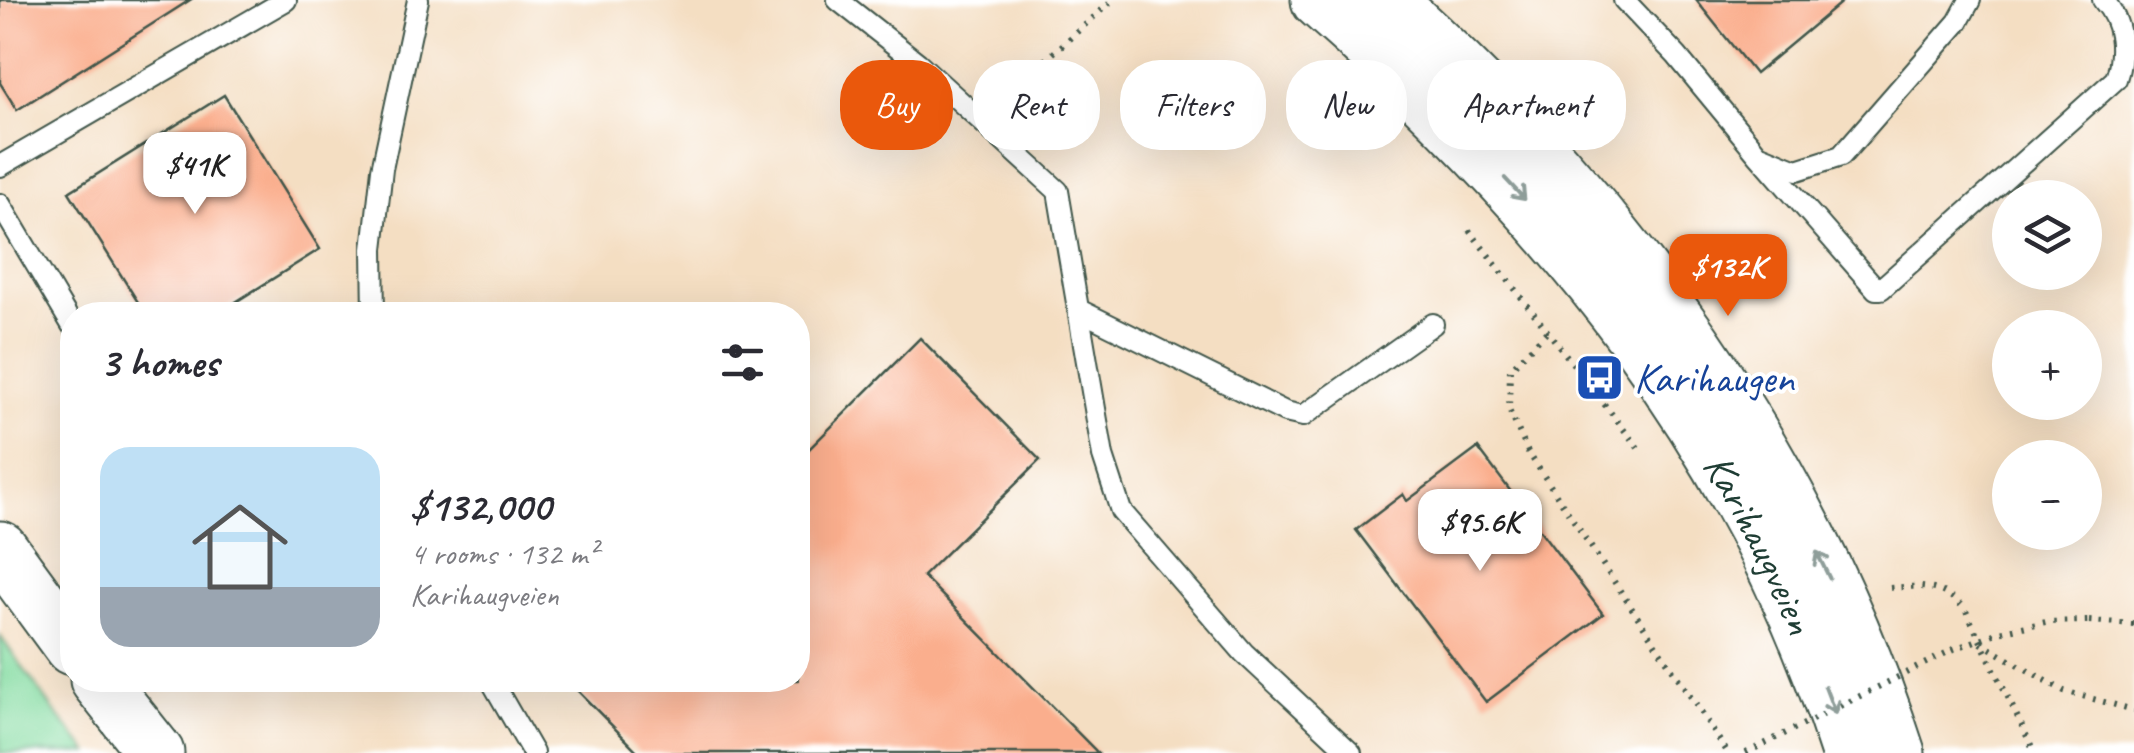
<!DOCTYPE html>
<html lang="en">
<head>
<meta charset="utf-8">
<style>
  :root { --surface:#fff; --page:#f7f7f7; --text:#2b2b33; --muted:#7c7c81; --line:#e1e1e2; --accent:#ea580c }
  body { margin:0; font-family:Caveat,sans-serif; background:var(--page); color:var(--text); height:100vh; display:flex; flex-direction:column; font-size:38px; white-space:nowrap }
  * { box-sizing:border-box; margin:0 }
  p { font-size:32px; color:var(--muted) }
  .icon { flex:none; width:55px; height:55px; fill:none; stroke:currentColor; stroke-width:2; stroke-linecap:round; stroke-linejoin:round }
  .map { position:relative; flex:1; overflow:hidden }
  .drawer { position:absolute; left:60px; top:302px; width:750px; height:390px; display:flex; flex-direction:column; background:var(--surface); border-radius:40px; box-shadow:0 10px 40px #0002 }
  .drawer>* { flex:none }
  .guide { position:absolute; left:840px; top:60px; width:950px; height:90px; display:flex; gap:20px }
  .fabs { position:absolute; left:1992px; top:180px; display:grid; gap:20px }
  .fabs a { display:grid; place-items:center; width:110px; height:110px; border-radius:50%; background:var(--surface); box-shadow:0 10px 40px #0002; font-size:50px }
  .price { position:absolute; translate:-50% -85px; padding:0 22px; border-radius:20px; background:#fff; color:#222; font-size:32px; line-height:65px; filter:drop-shadow(0 2px 5px #0008) }
  .price::after { content:''; position:absolute; left:50%; top:60px; width:30px; height:22px; margin-left:-15px; background:inherit; clip-path:polygon(0 0,100% 0,50% 100%) }
  .price.selected { background:var(--accent); color:#fff }
  ul { padding:0; list-style:none }
  li { display:flex; align-items:center; gap:30px; height:250px; padding:0 40px }
  li+li { border-top:2px solid var(--line) }
  li span { display:grid; place-items:center; flex:none; width:280px; height:200px; border-radius:30px; color:#555 }
  li>.icon { margin-inline-start:auto }
  span .icon { width:120px; height:120px; fill:#fffc; stroke-width:1 }
  li b { font-size:42px }
  h2 { display:flex; justify-content:space-between; align-items:center; height:120px; padding:0 40px; font-size:42px }
  .pill { padding:0 35px; border-radius:40px; background:var(--surface); box-shadow:0 10px 40px #0002; font-size:35px; line-height:90px }
  .pill.selected { background:var(--accent); color:#fff }
  .map>svg:first-child { display:block }
  .green { fill:#83dba0; stroke:#518c6a; stroke-width:2.5 }
  .building { fill:#faae8d }
  .lines { fill:none; stroke-linecap:round; stroke-linejoin:round }
  .service-casing { stroke:#3f5549; stroke-width:24 }
  .secondary-casing { stroke:#3f5549; stroke-width:59 }
  .motorway-casing { stroke:#3f5549; stroke-width:59 }
  .path { stroke:#3f5549; stroke-width:6; stroke-dasharray:2.5 8; stroke-linecap:butt }
  .service { stroke:#fff; stroke-width:20 }
  .secondary { stroke:#fff; stroke-width:55 }
  .motorway { stroke:#fff; stroke-width:55 }
  .path-bridge { stroke:#3f5549; stroke-width:6; stroke-dasharray:2.5 8; stroke-linecap:butt }
  .oneway { stroke:#8f9e9a }
  .labels { text-anchor:middle; stroke-width:8; stroke-linejoin:round; paint-order:stroke }
  .transit-label { font-size:42px; fill:#164399; stroke:#fff; text-anchor:start }
  .street-label { font-size:42px; fill:#1f3d34; stroke:#fff }
</style>
</head>
<body>
<div class="map">
<svg width="2134" height="753" viewBox="0 0 2134 753">
  <rect width="100%" height="100%" fill="#fff"/>
  <filter id="ink" filterUnits="userSpaceOnUse"><feTurbulence type="fractalNoise" baseFrequency=".01" numOctaves="2"/><feDisplacementMap in="SourceGraphic" scale="20" xChannelSelector="R" yChannelSelector="G"/><feConvolveMatrix kernelMatrix="1 2 1 2 8 2 1 2 1" color-interpolation-filters="sRGB"/></filter>
  <filter id="wash" filterUnits="userSpaceOnUse"><feTurbulence type="fractalNoise" baseFrequency=".0048" numOctaves="4" result="noise"/><feDisplacementMap in="SourceGraphic" scale="40" xChannelSelector="R" yChannelSelector="G"/><feGaussianBlur stdDeviation="2.25" result="paint"/><feColorMatrix in="noise" values="0 0 0 0 0 0 0 0 0 0 0 0 0 0 0 0 0 1.4 0 .05"/><feComposite in="paint" operator="in"/></filter>
  <g filter="url(#wash)">
    <rect width="100%" height="100%" fill="#f4dec2"/>
    <path class="green" d="M 0,636 L 55,712 L 89,753 L 0,753 Z"/>
    <g id="blocks">
      <path class="building" d="M 0,0 L 190,0 L 17,110 L 0,83 Z
        M 1696,0 L 1844,0 L 1755,74 Z
        M 224,95 L 320,249 L 215,315 L 146,315 L 69,192 Z
        M 920,338 L 1040,460 L 923,576 L 1098,753 L 639,753 L 567,680 L 798,680 L 798,460 Z
        M 1478,448 L 1603,614 L 1486,702 L 1356,530 L 1403,494 L 1407,501 Z"/>
    </g>
  </g>
  <g filter="url(#ink)">
    <use href="#blocks" fill-opacity="0" stroke="#3f5549" stroke-width="2.5"/>
    <g class="lines">
      <defs>
        <path id="service" d="M 838,0 L 918,63 L 1058,191 L 1103,456 L 1121,511 L 1244,653 L 1351,753
          M 1624,0 L 1677,56 L 1758,154 L 1797,170 L 1841,156 L 1958,22 L 1970,0
          M 1758,154 L 1876,289 L 1881,289 L 2116,79 C 2125,52 2123,22 2103,0
          M 0,166 L 286,0
          M 0,204 L 72,325
          M 1079,310 L 1285,412 L 1303,416 L 1433,324
          M 374,315 L 373,249 L 382,169 L 418,0
          M 491,680 L 533,753"/>
        <g id="secondary">
          <path id="s1" d="M 1319,0 C 1560,213 1750,442 1849,753"/>
          <path d="M 1387,0 C 1617,205 1802,458 1897,753"/>
        </g>
        <path id="motorway" d="M 0,549 L 72,647
          M 98,680 L 156,753"/>
      </defs>
      <use href="#service" class="service-casing"/>
      <use href="#secondary" class="secondary-casing"/>
      <use href="#motorway" class="motorway-casing"/>
      <path class="path" d="M 1006,95 L 1113,0
        M 1469,230 L 1639,449
        M 1719,290 L 1781,236
        M 1546,332 L 1510,369 L 1509,410 L 1528,452 L 1728,753
        M 1890,588 C 1922,585 1945,585 1966,611 L 2035,753
        M 2089,621 L 2134,624
        M 1981,643 L 2064,691 L 2134,710"/>
      <use href="#service" class="service"/>
      <use href="#secondary" class="secondary"/>
      <use href="#motorway" class="motorway"/>
      <path class="path-bridge" d="M 1746,753 L 1954,649 L 1999,632 L 2046,622 L 2089,621"/>
    </g>
    <defs><path id="oneway-shaft" d="M-6 0H5M1.5-3L5.5 0L1.5 3" fill="none" stroke-width="1.6" stroke-linecap="round" stroke-linejoin="round" transform="scale(2.5)"/></defs>
    <g class="oneway">
      <use href="#oneway-shaft" transform="translate(1515 189) rotate(47)"/>
      <use href="#oneway-shaft" transform="translate(1823 565) rotate(-116)"/>
      <use href="#oneway-shaft" transform="translate(1830 700) rotate(69)"/>
    </g>
  </g>
  <defs>
    <symbol id="bus-square" viewBox="-11 -11 22 22"><rect x="-9" y="-9" width="18" height="18" rx="4" fill="#1a4fb4" stroke="#fff"/><path d="M-5-6H5V4H4V6H2V4H-2V6H-4V4H-5ZM-3.5-4V0h7V-4ZM-3.5 1.2v1.5H-2V1.2ZM2 1.2v1.5H3.5V1.2Z" fill="#fff"/></symbol>
  </defs>
  <g fill-rule="evenodd">
    <use href="#bus-square" x="1572" y="350" width="55" height="55"/>
  </g>
  <g class="labels">
    <g class="transit-label">
      <text x="1634" y="392">Karihaugen</text>
    </g>
    <g class="street-label">
      <text dy="15" stroke="none"><textPath href="#s1" startOffset="705">Karihaugveien</textPath></text>
    </g>
  </g>
</svg>
<div class="fabs">
<a><svg class="icon" aria-label="layers" viewBox="0 0 24 24"><path d="M12 4l9 5-9 5-9-5zM3 14l9 5 9-5"/></svg></a>
<a>+</a>
<a>−</a>
</div>
<b class="price" style="left:195px;top:217px">$41K</b>
<b class="price selected" style="left:1728px;top:319px">$132K</b>
<b class="price" style="left:1480px;top:574px">$95.6K</b>
<div class="guide">
<a class="pill selected">Buy</a>
<a class="pill">Rent</a>
<a class="pill">Filters</a>
<a class="pill">New</a>
<a class="pill">Apartment</a>
</div>
<section class="drawer">
<h2>3 homes<svg class="icon" aria-label="filters" viewBox="0 0 24 24"><path d="M4 7h16M4 17h16"/><circle cx="9" cy="7" r="2"/><circle cx="15" cy="17" r="2"/></svg></h2>
<ul>
<li><span style="background:linear-gradient(#bfe0f5 70%,#9aa5b1 0)"><svg class="icon" aria-label="home" viewBox="0 0 24 24"><path d="M3 11l9-7 9 7M6 9v11h12V9"/></svg></span><div><b>$132,000</b><p>4 rooms · 132 m²</p><p>Karihaugveien</p></div></li>
</ul>
</section>
</div>
</body>
</html>
